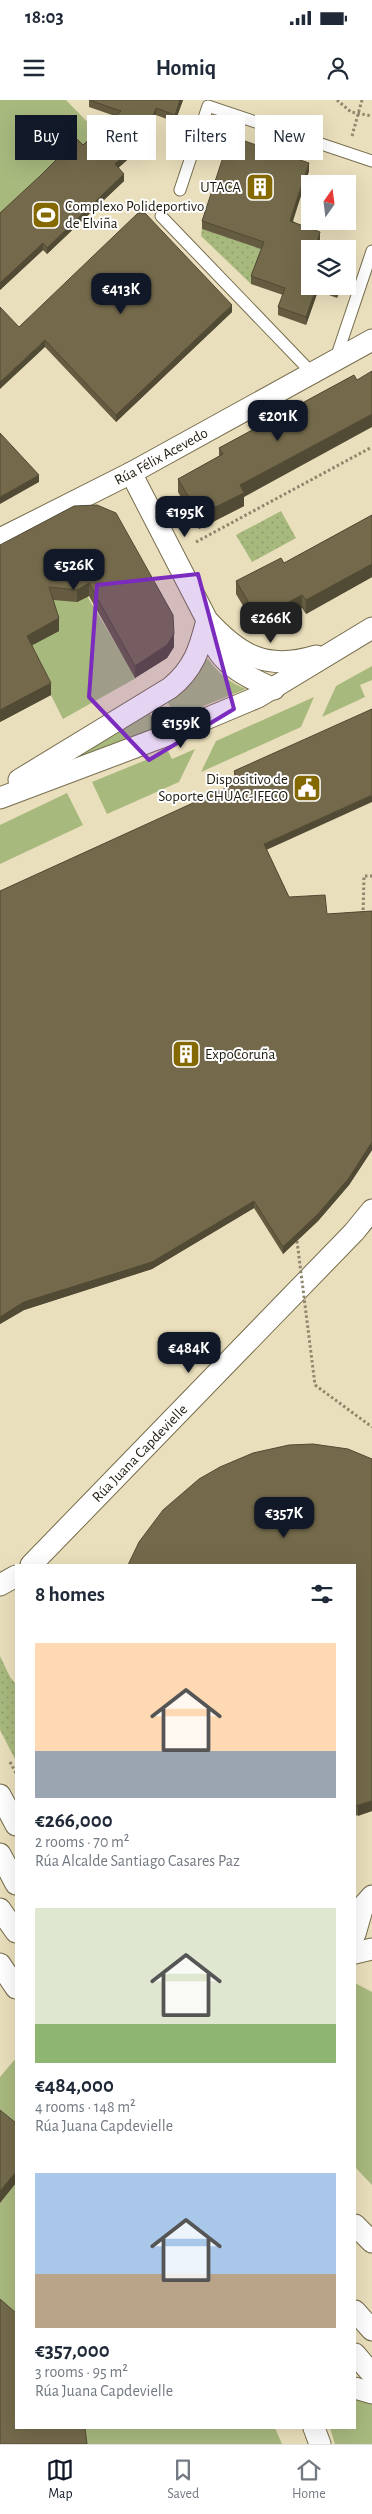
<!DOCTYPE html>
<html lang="en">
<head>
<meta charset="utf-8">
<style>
  :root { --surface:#fff; --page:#f6f6f7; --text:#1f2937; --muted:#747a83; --line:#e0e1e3; --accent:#111827 }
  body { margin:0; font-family:"Alegreya Sans",sans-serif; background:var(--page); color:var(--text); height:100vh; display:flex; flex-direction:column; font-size:19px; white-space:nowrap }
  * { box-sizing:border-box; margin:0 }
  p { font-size:16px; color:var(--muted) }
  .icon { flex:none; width:28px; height:28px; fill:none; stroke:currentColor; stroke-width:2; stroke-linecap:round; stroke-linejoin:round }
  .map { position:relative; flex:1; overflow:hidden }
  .sheet { position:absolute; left:15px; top:1464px; width:341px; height:865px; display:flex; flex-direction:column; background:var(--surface); border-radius:0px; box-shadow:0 5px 20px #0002 }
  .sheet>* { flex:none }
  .top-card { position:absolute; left:15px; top:15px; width:342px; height:45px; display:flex; gap:10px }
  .needle { width:32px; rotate:14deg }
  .tools { position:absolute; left:301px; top:75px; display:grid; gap:10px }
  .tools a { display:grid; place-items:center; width:55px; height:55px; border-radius:0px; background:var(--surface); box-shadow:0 5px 20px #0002; font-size:25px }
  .price { position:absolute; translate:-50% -42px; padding:0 11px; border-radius:10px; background:var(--accent); color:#fff; font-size:16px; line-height:32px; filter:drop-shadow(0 1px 2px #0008) }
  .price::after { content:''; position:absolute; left:50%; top:30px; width:15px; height:11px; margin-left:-8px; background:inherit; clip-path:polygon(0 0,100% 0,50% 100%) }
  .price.active { background:#222; color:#fff }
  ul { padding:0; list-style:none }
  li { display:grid; align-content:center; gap:10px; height:265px; padding:0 20px }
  li span { display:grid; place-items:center; height:155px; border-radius:0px; color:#555 }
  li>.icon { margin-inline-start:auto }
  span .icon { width:90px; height:90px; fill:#fffc; stroke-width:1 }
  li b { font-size:21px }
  h2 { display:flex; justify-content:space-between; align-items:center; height:60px; padding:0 20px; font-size:21px }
  .pill { padding:0 18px; border-radius:0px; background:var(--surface); box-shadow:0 5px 20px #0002; font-size:18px; line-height:45px }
  .pill.active { background:var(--accent); color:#fff }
  .status { display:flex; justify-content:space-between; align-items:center; height:35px; padding:0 25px; background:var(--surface); direction:ltr }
  .status svg { height:14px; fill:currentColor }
  header { display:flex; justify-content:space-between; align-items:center; height:65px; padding:0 20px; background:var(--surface); font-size:22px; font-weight:600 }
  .tabs { display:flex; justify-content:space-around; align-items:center; height:70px; border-top:1px solid var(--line); background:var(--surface); font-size:14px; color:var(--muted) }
  .tabs a { display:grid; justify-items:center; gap:2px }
  .tabs .active { color:var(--accent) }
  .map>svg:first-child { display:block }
  .grass { fill:#a8b97e }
  .park { fill:url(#park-dots) }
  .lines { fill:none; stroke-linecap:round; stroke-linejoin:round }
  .lane-casing { stroke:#766d4d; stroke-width:13 }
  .street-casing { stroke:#766d4d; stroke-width:23 }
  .path { stroke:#8e866d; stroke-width:3; stroke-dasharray:2.5 2.5; stroke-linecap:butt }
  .lane { stroke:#fff; stroke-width:11 }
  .street { stroke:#fff; stroke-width:21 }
  .path-bridge { stroke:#8e866d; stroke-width:3; stroke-dasharray:2.5 2.5; stroke-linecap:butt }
  .wall { fill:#645b40 }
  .shaded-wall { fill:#514a34 }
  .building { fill:#746a4b; stroke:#514a34 }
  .marked { fill:#7b2cbf; fill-opacity:0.2; stroke:#7b2cbf; stroke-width:4; stroke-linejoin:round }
  .labels { text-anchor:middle; stroke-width:4; stroke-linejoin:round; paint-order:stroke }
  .poi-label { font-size:15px; fill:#1e1a0d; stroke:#fff; text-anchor:end }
  .street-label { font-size:15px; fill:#1e1a0d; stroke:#fff }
</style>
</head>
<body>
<div class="status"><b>18:03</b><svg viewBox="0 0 49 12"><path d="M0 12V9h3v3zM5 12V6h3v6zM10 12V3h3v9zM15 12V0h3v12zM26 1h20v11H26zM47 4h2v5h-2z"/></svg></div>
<header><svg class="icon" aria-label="menu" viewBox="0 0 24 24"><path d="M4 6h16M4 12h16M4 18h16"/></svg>Homiq<svg class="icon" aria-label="person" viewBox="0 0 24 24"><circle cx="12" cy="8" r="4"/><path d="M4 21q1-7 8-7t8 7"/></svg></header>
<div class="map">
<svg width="372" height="2344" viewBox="0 0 372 2344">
  <defs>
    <pattern id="park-dots" width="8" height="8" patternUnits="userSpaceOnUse" patternTransform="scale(1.25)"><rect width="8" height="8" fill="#a8b97e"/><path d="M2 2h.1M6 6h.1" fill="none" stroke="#909e6c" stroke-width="1.8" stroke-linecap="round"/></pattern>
  </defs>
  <rect width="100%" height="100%" fill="#eadfbc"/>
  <path class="grass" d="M 0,0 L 66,0 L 101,36 L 0,120 Z
    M 26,492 L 86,494 L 136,578 L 63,619 L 27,548 Z
    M 208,559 C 218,573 230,583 246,589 L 176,617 L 167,601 C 184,590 198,580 203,560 Z
    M 372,566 L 372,580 L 360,585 L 365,597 L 322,617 L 336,586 Z
    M 314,597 L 301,627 L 201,672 L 216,641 Z
    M 149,611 L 156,627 L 42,675 Z
    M 195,649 L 179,682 L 107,714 L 92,682 L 168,651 L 172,659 Z
    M 67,693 L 83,725 L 0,764 L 0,725 Z
    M 355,1883 L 372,1892 L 372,2085 L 355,2067 Z
    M 16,1958 L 16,2224 L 0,2211 L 0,1977 Z
    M 355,2294 L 372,2300 L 372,2344 L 335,2344 L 330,2328 L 355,2328 Z
    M 84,2328 L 275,2328 L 282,2344 L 86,2344 Z"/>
  <path class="park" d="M 297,108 L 291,129 L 261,156 L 251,184 L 201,136 L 202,129 L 260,148 Z
    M 281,411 L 296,438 L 252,462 L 236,435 Z
    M 0,1556 L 10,1577 L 16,1584 L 16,1661 L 0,1630 Z"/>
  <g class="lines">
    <defs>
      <path id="lane" d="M 180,90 L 208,6 L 372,61
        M 161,116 L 312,273
        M 336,258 L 372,151"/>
      <g id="street">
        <path d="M 131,373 L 207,520 C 240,556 267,571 316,556"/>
        <path id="s1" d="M 0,439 L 131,373 L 372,240"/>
        <path d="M 208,525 C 214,562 243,575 274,589"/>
        <path d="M 19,680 L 170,588 C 194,569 200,548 207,520"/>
        <path d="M 0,698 L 170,634 L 258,597 L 372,528"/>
        <path id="s2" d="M 31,1465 L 354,1132 L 372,1110"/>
        <path d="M 0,1485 L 16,1476"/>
        <path d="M 0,1695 L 16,1725"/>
        <path d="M 0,1754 L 16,1784"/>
        <path d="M 0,1809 L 16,1832"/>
        <path d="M 355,1834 L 363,1806 L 372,1796"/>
        <path d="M 355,1847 L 355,1853 L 372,1849"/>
        <path d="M 0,1864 L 16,1888"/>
        <path d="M 355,2125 L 372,2142"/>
        <path d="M 355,2211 L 372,2230"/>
        <path d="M 355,2254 L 372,2274"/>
        <path d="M 355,2288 L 372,2293"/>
        <path d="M 314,2328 L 320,2344"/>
      </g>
    </defs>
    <use href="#lane" class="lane-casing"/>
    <use href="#street" class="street-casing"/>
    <path class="path" d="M 352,36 L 362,0
      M 196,442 L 372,347
      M 363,815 L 364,776 L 372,776
      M 315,1285 L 372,1327
      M 10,1662 L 16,1673"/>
    <use href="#lane" class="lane"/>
    <use href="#street" class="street"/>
    <path class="path-bridge" d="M 337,0 L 351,12 L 372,16
      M 297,1141 L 315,1285"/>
  </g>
  <path class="wall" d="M 89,0 L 183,0 L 175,22 L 156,15 L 146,43 L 118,68 L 124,81 L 47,154 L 43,150 L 0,190 L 0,113 L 83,45 L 115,16 L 89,7 Z
    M 309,71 L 293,121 L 320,140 L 310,149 L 310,186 L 341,186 L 337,198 L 318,191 L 306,225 L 278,215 L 278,207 L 283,195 L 251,184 L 251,176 L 261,149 L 202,129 L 202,121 Z
    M 232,212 L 116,322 L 45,247 L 19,227 Z
    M 354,275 L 244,397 L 244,406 L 199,429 L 178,392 L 178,379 L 219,356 L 219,348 Z
    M 74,406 L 174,547 L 167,558 L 135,578 L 89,496 L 77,502 L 53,500 L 59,531 L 32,545 L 51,595 L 0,622 Z
    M 372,415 L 372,477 L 306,514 L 302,508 L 258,531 L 236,494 L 236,481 L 284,463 Z
    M 234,671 L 267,750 L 289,797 L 327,814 L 372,811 L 372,1050 L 349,1085 L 318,1121 L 283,1154 L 254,1108 L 152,1169 L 24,1210 L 0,1224 L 0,791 L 236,684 L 234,679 Z
    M 372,1359 L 372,1711 L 355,1716 L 355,1465 Z"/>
  <path class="shaded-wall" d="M 180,0 L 183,0 L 175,22 L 175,15 Z
    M 156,8 L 156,15 L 146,43 L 115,71 L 115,64 Z
    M 309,63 L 309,71 L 290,128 L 290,121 Z
    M 124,74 L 124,81 L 47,154 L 47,148 Z
    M 320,132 L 320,140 L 317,149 L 315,149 Z
    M 43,143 L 43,150 L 0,190 L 0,183 Z
    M 317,186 L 318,186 L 318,191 L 306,225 L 306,217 Z
    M 338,186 L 341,186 L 337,198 L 337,190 Z
    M 232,205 L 232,212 L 116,322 L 116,315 Z
    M 45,240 L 45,247 L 0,289 L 0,282 Z
    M 372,314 L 372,327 L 244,397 L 244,406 L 199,429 L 199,415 L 240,385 Z
    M 39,375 L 39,382 L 0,404 L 0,397 Z
    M 372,464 L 372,477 L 306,514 L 306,500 Z
    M 89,483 L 89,496 L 77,502 L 77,490 Z
    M 302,495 L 302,508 L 258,531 L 258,518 Z
    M 59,518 L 59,531 L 27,548 L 27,536 Z
    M 174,534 L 174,547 L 167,558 L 135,578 L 135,566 Z
    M 51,583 L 51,595 L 0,622 L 0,610 Z
    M 372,695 L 372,702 L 264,751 L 264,744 Z
    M 372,1042 L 372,1050 L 349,1085 L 318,1121 L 283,1154 L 283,1147 Z
    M 254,1101 L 254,1108 L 152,1169 L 24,1210 L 0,1224 L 0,1217 L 24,1202 Z
    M 372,1701 L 372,1711 L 358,1716 L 358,1706 Z
    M 16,2072 L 16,2083 L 0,2103 L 0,2091 Z"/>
  <path class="building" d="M 89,0 L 180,0 L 175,15 L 156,8 L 146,36 L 115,64 L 124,74 L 47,148 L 43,143 L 0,183 L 0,113 L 41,75 L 77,39 L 83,45 L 121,11 Z
    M 230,36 L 309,63 L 290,121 L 320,132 L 315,149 L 310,149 L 310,186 L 317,186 L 306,217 L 278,207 L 285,188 L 251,176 L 264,142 L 202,121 Z
    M 138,113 L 145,113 L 232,205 L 116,315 L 45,240 L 0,282 L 0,207 L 19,227 Z
    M 326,186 L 338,186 L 337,190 Z
    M 372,271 L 372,314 L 240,385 L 244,393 L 199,415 L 178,379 L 223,354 L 219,348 L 354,275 L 357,280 Z
    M 0,333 L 39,375 L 0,397 Z
    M 97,405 L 116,413 L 173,515 L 174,534 L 167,545 L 135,566 L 89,483 L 77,490 L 49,487 L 59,518 L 27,536 L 51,583 L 0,610 L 0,445 L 74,406 Z
    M 372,415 L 372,464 L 306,500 L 302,495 L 258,518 L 236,481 L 281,458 L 284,463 Z
    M 372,609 L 372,695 L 264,744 L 289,797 L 325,795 L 327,814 L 372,811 L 372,1042 L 349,1078 L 318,1114 L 283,1147 L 254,1101 L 152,1162 L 24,1202 L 0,1217 L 0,791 L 239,682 L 234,671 Z
    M 313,1344 L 348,1349 L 372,1359 L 372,1701 L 355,1706 L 355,1465 L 128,1465 L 139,1442 L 163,1410 L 199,1379 L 220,1367 L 253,1353 L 289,1345 Z
    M 0,2010 L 16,2023 L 16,2072 L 0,2091 Z
    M 0,2199 L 16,2213 L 16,2328 L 85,2328 L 87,2344 L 0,2344 Z"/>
  <path class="marked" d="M 198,474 L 234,609 L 149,660 L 89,597 L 97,485 Z"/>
  <defs>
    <symbol id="building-square" viewBox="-11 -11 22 22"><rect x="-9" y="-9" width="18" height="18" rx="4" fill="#846903" stroke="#fff"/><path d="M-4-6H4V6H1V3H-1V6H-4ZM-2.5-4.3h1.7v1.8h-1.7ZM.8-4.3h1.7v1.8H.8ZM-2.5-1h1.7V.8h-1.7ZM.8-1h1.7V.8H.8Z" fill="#fff"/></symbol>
    <symbol id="stadium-square" viewBox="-11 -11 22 22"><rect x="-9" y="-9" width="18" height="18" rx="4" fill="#846903" stroke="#fff"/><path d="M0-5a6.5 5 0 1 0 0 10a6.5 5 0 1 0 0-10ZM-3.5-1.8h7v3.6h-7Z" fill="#fff"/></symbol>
    <symbol id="civic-square" viewBox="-11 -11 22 22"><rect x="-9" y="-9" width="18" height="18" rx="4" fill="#846903" stroke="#fff"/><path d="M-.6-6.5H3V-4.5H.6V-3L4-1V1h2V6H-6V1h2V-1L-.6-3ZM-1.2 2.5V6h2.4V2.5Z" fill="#fff"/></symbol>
  </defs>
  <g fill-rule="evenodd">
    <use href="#building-square" x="244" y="71" width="32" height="32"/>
    <use href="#stadium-square" x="30" y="99" width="32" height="32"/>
    <use href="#civic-square" x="291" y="672" width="32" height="32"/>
    <use href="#building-square" x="170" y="938" width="32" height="32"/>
  </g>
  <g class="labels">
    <g class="poi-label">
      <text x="241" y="92">UTACA</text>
      <text x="65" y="111" text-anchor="start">Complexo Polideportivo<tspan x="65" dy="17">de Elviña</tspan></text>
      <text x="288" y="684">Dispositivo de<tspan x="288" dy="17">Soporte CHUAC-IFECO</tspan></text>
      <text x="205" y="959" text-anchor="start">ExpoCoruña</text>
    </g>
    <g class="street-label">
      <text dy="5" stroke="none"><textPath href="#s1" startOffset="181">Rúa Félix Acevedo</textPath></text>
      <text dy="5" stroke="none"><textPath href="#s2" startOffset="156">Rúa Juana Capdevielle</textPath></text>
    </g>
  </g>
</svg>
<div class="tools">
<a><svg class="needle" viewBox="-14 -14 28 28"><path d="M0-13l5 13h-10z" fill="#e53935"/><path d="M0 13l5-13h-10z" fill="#747a83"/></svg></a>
<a><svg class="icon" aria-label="layers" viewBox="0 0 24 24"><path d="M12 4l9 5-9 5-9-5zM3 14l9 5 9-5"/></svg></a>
</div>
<b class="price" style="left:121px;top:215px">€413K</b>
<b class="price" style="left:278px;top:342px">€201K</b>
<b class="price" style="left:185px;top:438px">€195K</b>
<b class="price" style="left:74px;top:491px">€526K</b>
<b class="price active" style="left:271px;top:544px">€266K</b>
<b class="price" style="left:181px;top:649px">€159K</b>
<b class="price" style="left:189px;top:1274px">€484K</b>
<b class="price" style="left:284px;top:1439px">€357K</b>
<div class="top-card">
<a class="pill active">Buy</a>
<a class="pill">Rent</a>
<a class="pill">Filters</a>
<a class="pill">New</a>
</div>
<section class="sheet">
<h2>8 homes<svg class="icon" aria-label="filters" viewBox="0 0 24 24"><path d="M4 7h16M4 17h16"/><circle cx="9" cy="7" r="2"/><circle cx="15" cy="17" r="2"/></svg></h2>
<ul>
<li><span style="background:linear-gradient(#ffd9b3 70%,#9aa5b1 0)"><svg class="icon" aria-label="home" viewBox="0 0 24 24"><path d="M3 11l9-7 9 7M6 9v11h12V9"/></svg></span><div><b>€266,000</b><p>2 rooms · 70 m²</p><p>Rúa Alcalde Santiago Casares Paz</p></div></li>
<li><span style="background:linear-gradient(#dfe7d0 75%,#8fb573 0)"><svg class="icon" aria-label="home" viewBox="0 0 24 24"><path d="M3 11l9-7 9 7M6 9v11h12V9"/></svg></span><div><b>€484,000</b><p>4 rooms · 148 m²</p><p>Rúa Juana Capdevielle</p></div></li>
<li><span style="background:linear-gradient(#a9c7e8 65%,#b9a48a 0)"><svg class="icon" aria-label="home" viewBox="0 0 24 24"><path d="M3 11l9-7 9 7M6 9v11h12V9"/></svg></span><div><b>€357,000</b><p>3 rooms · 95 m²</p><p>Rúa Juana Capdevielle</p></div></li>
</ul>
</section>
</div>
<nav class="tabs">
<a class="active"><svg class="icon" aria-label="map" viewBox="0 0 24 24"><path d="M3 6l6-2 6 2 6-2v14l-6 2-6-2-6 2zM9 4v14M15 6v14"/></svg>Map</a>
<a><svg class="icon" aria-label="saved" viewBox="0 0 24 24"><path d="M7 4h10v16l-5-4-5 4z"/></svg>Saved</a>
<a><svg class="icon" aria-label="home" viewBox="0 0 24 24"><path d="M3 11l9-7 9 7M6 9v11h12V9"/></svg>Home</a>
</nav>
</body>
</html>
